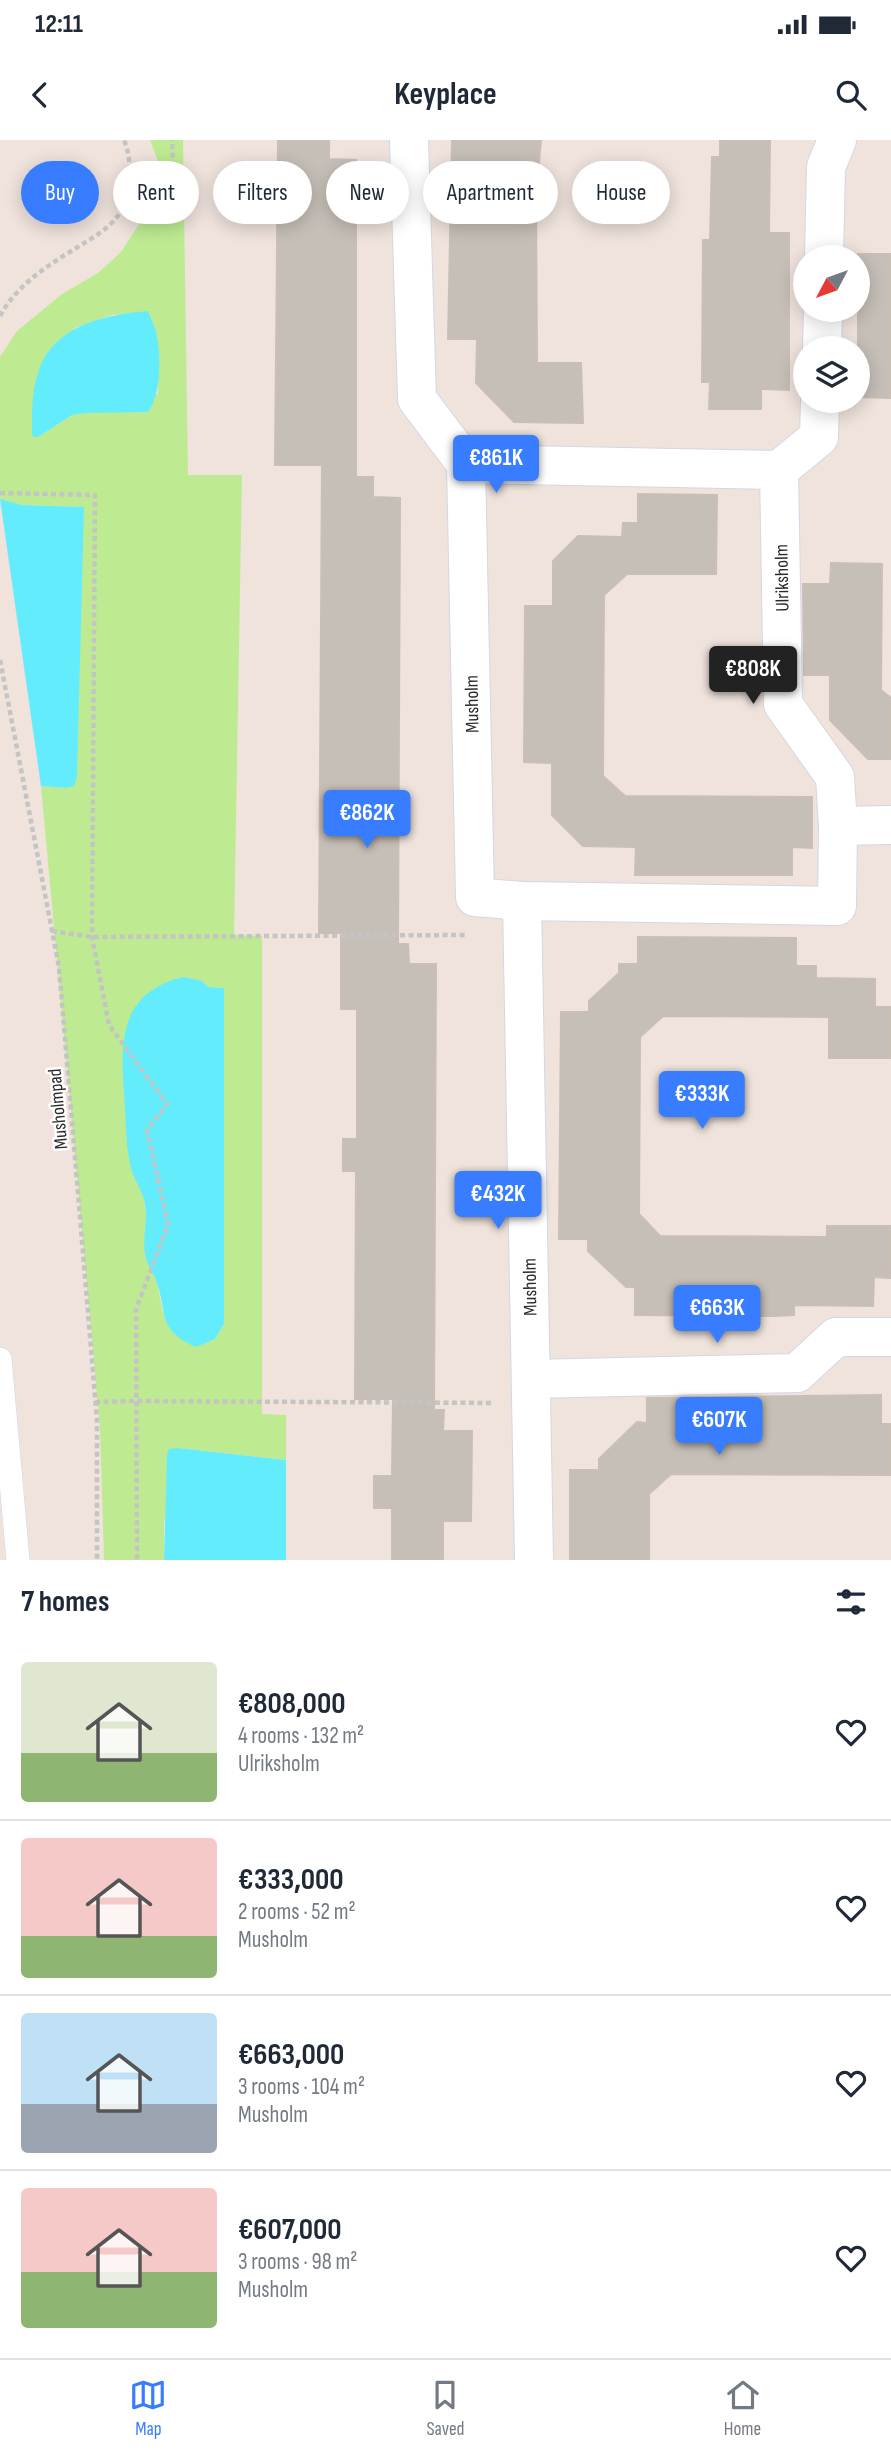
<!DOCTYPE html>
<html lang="en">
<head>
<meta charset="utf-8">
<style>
  :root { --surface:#fff; --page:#f2f2f3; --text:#1f2937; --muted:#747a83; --line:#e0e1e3; --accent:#387dff }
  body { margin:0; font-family:"Sofia Sans Condensed",sans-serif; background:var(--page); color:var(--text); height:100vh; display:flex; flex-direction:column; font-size:26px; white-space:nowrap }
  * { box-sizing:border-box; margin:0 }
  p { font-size:23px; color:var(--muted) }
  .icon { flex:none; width:38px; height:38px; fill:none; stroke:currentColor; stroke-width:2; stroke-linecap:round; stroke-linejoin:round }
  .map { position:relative; height:1420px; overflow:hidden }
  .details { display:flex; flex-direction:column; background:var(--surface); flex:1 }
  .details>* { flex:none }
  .hud { position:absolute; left:21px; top:21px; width:850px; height:63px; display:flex; gap:14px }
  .needle { width:46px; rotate:229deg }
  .fabs { position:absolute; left:793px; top:105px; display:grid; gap:14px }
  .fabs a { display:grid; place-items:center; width:77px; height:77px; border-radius:50%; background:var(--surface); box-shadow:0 4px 18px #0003; font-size:35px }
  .price { position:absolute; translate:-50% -60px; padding:0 16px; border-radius:7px; background:var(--accent); color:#fff; font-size:23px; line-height:46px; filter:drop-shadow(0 2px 4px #0008) }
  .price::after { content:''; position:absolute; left:50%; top:42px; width:21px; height:16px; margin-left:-10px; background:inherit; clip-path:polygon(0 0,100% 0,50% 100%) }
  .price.active { background:#222; color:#fff }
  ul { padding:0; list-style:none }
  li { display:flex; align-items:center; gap:21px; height:175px; padding:0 21px }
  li+li { border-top:2px solid var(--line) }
  li span { display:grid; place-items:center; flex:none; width:196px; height:140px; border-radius:7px; color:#555 }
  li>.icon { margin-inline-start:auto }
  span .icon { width:84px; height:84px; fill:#fffc; stroke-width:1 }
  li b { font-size:30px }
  h2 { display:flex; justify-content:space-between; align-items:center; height:84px; padding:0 21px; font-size:30px }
  .tag { padding:0 24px; border-radius:32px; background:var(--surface); box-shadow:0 4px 18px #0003; font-size:24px; line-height:63px }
  .tag.active { background:var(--accent); color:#fff }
  .status { display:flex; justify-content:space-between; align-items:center; height:49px; padding:0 35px; background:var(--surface); direction:ltr }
  .status svg { height:19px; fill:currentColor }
  header { display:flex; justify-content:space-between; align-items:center; height:91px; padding:0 21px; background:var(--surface); font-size:32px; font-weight:700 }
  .menu { display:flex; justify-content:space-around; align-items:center; height:98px; border-top:2px solid var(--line); background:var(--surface); font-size:19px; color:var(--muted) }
  .menu a { display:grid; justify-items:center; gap:4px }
  .menu .active { color:var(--accent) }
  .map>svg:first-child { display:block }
  .green { fill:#beeb92; fill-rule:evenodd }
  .water { fill:#63ecfc }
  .building { fill:#c6bfb7; stroke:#cabfb5; stroke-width:2 }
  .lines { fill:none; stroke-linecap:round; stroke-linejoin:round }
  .service-casing { stroke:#d1d8e6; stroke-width:24 }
  .minor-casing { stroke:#d1d8e6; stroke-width:40 }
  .path { stroke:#c4c4c4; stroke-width:4.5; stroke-dasharray:5 3.5; stroke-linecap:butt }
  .service { stroke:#fff; stroke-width:23 }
  .minor { stroke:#fff; stroke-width:38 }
  .labels { text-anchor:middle; stroke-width:5; stroke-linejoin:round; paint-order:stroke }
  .street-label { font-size:19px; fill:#2b2b2b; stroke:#fff }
</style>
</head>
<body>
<div class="status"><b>12:11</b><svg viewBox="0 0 49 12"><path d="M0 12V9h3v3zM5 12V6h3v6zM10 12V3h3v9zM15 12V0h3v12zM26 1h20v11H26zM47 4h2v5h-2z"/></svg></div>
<header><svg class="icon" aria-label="back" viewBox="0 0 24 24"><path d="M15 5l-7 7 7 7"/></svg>Keyplace<svg class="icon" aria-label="search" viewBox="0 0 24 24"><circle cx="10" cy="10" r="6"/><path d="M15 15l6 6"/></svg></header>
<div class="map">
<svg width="891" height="1420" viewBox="0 0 891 1420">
  <rect width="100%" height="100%" fill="#efe3dc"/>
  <path class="green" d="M 150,0 L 183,0 L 188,335 L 242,335 L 234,795 L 262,796 L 262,1274 L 286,1275 L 286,1320 L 178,1308 L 164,1384 L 164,1420 L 104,1420 L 100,1288 L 41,646 L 68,648 L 84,367 L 22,365 L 0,359 L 0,217 L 17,191 L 62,154 L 98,133 L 121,112 L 147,72 L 158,21 ZM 115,174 L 157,197 L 158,254 L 72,275 L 38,297 L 48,212 L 75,188 ZM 207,847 L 224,848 L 224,1184 L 215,1199 L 163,1172 L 157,1143 L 145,1114 L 147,1080 L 144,1060 Z"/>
  <path class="water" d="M 148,171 C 151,179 156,188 157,197 C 161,218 161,255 148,272 L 85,273 L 72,275 L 38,297 L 32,296 C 32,275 31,251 39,230 C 55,184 106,175 148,171 Z
    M 0,359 L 22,365 L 84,367 L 77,636 L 74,646 L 67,648 L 41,646 Z
    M 183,837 L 202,841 L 208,847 L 224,848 L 224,1184 L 215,1199 L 196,1207 C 158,1190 168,1177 157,1143 C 154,1133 146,1124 145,1114 C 142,1096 149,1078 144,1060 C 142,1050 135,1041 132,1031 C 126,1011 126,988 125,967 C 121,909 114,854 183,837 Z
    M 178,1308 L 286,1320 L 286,1420 L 164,1420 L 167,1315 L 169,1309 Z"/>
  <path class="building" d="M 278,0 L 329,0 L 329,19 L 356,20 L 356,337 L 373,337 L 373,357 L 400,358 L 398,804 L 408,804 L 409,824 L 436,824 L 434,1270 L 444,1270 L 443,1291 L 472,1291 L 471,1381 L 443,1381 L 443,1420 L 392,1420 L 392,1368 L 374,1368 L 374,1336 L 392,1336 L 393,1259 L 355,1259 L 356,1031 L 343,1031 L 343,999 L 357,999 L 357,869 L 341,869 L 341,793 L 319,793 L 322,325 L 275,325 Z
    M 452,0 L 541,0 L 536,54 L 537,223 L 581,223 L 583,283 L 514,282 L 476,243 L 477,199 L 448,199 Z
    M 720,0 L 770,0 L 769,93 L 789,93 L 789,250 L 761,249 L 761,269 L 709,269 L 710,242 L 702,242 L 703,100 L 710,100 L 712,17 L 720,17 Z
    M 858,114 L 891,114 L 891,258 L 858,257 Z
    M 638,354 L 717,355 L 716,434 L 627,434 L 604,455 L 603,636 L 625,656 L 812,657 L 812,708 L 792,707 L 792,735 L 635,735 L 636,707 L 583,706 L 552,675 L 552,623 L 524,622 L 525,466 L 553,466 L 553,421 L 578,396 L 622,397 L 623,383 L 638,383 Z
    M 831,423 L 882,424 L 881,550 L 891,558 L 891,619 L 868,619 L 830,580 L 830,535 L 804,535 L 803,444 L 830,444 Z
    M 638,797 L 796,798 L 796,826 L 816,826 L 816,838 L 875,839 L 875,867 L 891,867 L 891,918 L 829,918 L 829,877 L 663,876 L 640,897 L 639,1074 L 660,1096 L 827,1097 L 827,1086 L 891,1086 L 891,1138 L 874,1137 L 873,1166 L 794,1165 L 794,1175 L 774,1176 L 635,1175 L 635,1147 L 626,1147 L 588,1111 L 588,1099 L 559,1099 L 561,872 L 589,872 L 589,861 L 619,833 L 619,824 L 638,824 Z
    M 881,1255 L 881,1284 L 891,1284 L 891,1335 L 671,1334 L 649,1354 L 649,1420 L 570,1420 L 570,1330 L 599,1330 L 599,1319 L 637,1282 L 647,1283 L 647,1258 Z"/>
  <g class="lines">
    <defs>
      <path id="service" d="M 0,1219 L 18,1420"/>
      <path id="minor" d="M 409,0 L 417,259 L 466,324 L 779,330 L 819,297 L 820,261
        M 824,117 L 826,27 L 837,0
        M 822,208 L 823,170
        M 466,324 L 475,757 L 522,761 L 837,766 L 838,686
        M 779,330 L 783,564 L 835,637 L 838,686 L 891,685
        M 522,761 L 534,1420
        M 531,1239 L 797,1233 L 836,1197 L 891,1197"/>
    </defs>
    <use href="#service" class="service-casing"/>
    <use href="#minor" class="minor-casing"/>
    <path class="path" d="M 130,46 L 157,43 L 173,28 L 172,0
      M 0,176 C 18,143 50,124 81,105 C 94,97 111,87 119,74 C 132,54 133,22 124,0
      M 0,353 L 95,355 L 92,797 L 109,885 L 167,964 L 147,990 L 168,1085 L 136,1169 L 137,1420
      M 0,520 L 59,827 L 97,1280 L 97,1420
      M 52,791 L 92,797 L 465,795
      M 95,1262 L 137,1261 L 493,1263"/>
    <use href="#service" class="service"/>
    <use href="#minor" class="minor"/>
  </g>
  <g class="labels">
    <g class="street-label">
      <text transform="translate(781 438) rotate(-91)" y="7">Ulriksholm</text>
      <text transform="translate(471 564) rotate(-91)" y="7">Musholm</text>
      <text transform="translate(57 969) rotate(-95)" y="7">Musholmpad</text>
      <text transform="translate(529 1147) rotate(-91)" y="7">Musholm</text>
    </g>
  </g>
</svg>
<div class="fabs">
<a><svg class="needle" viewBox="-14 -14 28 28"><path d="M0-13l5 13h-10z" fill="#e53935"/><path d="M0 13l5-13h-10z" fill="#747a83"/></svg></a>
<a><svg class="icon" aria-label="layers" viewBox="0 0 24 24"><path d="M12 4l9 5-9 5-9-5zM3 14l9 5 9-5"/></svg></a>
</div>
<b class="price" style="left:496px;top:355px">€861K</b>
<b class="price active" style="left:753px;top:566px">€808K</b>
<b class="price" style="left:367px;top:710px">€862K</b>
<b class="price" style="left:702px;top:991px">€333K</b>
<b class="price" style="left:498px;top:1091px">€432K</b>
<b class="price" style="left:717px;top:1205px">€663K</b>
<b class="price" style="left:719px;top:1317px">€607K</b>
<div class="hud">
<a class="tag active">Buy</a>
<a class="tag">Rent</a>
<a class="tag">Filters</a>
<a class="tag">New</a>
<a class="tag">Apartment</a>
<a class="tag">House</a>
</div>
</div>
<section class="details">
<h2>7 homes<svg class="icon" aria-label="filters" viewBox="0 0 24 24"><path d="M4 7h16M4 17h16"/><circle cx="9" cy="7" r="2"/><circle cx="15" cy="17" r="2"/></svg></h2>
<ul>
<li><span style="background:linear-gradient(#dfe7d0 65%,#8fb573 0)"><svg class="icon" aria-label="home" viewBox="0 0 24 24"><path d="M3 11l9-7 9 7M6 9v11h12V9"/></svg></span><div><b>€808,000</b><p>4 rooms · 132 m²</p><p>Ulriksholm</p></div><svg class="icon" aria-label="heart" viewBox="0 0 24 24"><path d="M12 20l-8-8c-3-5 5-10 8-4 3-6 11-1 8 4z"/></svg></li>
<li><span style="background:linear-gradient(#f6c9c9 70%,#8fb573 0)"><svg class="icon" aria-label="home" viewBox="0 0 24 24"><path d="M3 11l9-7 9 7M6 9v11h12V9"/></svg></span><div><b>€333,000</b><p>2 rooms · 52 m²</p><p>Musholm</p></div><svg class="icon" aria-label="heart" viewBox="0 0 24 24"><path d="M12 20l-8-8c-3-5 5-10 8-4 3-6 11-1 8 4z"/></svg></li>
<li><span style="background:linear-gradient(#bfe0f5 65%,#9aa5b1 0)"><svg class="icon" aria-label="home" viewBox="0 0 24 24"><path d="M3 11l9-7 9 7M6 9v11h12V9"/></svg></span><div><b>€663,000</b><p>3 rooms · 104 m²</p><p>Musholm</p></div><svg class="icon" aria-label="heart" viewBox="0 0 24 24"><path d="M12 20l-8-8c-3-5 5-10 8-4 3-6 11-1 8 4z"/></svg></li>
<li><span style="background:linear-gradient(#f6c9c9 60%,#8fb573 0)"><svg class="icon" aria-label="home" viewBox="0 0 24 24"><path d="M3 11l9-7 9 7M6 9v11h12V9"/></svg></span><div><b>€607,000</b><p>3 rooms · 98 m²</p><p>Musholm</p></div><svg class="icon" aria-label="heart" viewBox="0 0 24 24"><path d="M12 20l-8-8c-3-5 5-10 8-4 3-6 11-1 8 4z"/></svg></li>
</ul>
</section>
<nav class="menu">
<a class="active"><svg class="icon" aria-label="map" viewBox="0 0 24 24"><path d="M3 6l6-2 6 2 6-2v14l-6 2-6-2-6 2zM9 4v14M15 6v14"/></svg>Map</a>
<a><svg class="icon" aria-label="saved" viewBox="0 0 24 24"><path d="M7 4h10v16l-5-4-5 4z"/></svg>Saved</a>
<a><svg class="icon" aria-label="home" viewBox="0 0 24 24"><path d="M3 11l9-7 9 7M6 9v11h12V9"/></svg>Home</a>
</nav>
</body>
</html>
